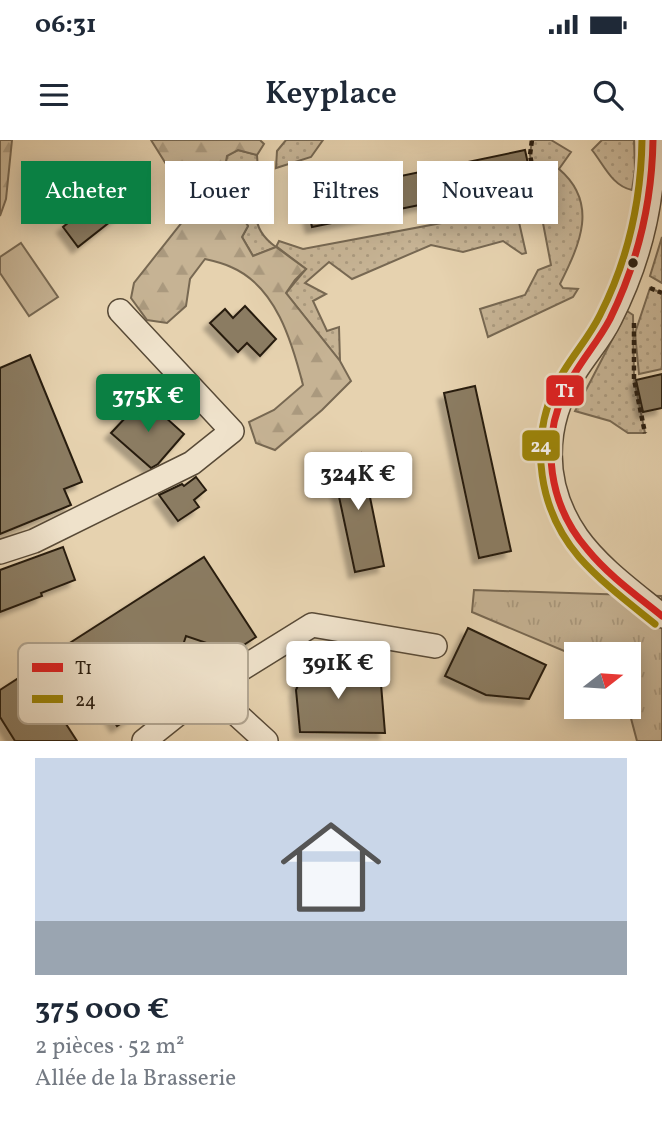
<!DOCTYPE html>
<html lang="fr">
<head>
<meta charset="utf-8">
<style>
  :root { --surface:#fff; --page:#f2f2f3; --text:#1f2937; --muted:#747a83; --line:#e0e1e3; --accent:#0b8043 }
  body { margin:0; font-family:Vollkorn,serif; background:var(--page); color:var(--text); height:100vh; display:flex; flex-direction:column; font-size:26px; white-space:nowrap }
  * { box-sizing:border-box; margin:0 }
  p { font-size:23px; color:var(--muted) }
  .icon { flex:none; width:38px; height:38px; fill:none; stroke:currentColor; stroke-width:2; stroke-linecap:round; stroke-linejoin:round }
  .map { position:relative; height:601px; overflow:hidden }
  .sheet { display:flex; flex-direction:column; background:var(--surface); flex:1 }
  .sheet>* { flex:none }
  .top-card { position:absolute; left:21px; top:21px; width:621px; height:63px; display:flex; gap:14px }
  .needle { width:46px; rotate:73deg }
  .tools { position:absolute; left:564px; top:502px; display:grid; gap:14px }
  .tools a { display:grid; place-items:center; width:77px; height:77px; border-radius:0px; background:var(--surface); box-shadow:0 4px 18px #0003; font-size:35px }
  .price { position:absolute; translate:-50% -60px; padding:0 16px; border-radius:7px; background:#fff; color:#222; font-size:23px; line-height:46px; filter:drop-shadow(0 2px 4px #0008) }
  .price::after { content:''; position:absolute; left:50%; top:42px; width:21px; height:16px; margin-left:-10px; background:inherit; clip-path:polygon(0 0,100% 0,50% 100%) }
  .price.current { background:var(--accent); color:#fff }
  ul { padding:0; list-style:none }
  li { display:grid; align-content:center; gap:14px; height:371px; padding:0 35px }
  li+li { border-top:2px solid var(--line) }
  li span { display:grid; place-items:center; height:217px; border-radius:0px; color:#555 }
  li>.icon { margin-inline-start:auto }
  span .icon { width:126px; height:126px; fill:#fffc; stroke-width:1 }
  li b { font-size:30px }
  .chip { padding:0 24px; border-radius:0px; background:var(--surface); box-shadow:0 4px 18px #0003; font-size:24px; line-height:63px }
  .chip.current { background:var(--accent); color:#fff }
  .status { display:flex; justify-content:space-between; align-items:center; height:49px; padding:0 35px; background:var(--surface); direction:ltr }
  .status svg { height:19px; fill:currentColor }
  header { display:flex; justify-content:space-between; align-items:center; height:91px; padding:0 35px; background:var(--surface); font-size:32px; font-weight:600 }
  .map>svg:first-child { display:block }
  .grass { fill:url(#grass-dots); stroke:#776852; stroke-width:2 }
  .forest { fill:url(#forest-firs); stroke:#776852; stroke-width:2 }
  .park { fill:url(#park-tufts); stroke:#776852; stroke-width:2 }
  .pitch { fill:#c6b394; stroke:#776852; stroke-width:2 }
  .building { fill:#8b7b62; stroke:#281c0f; stroke-width:2; filter:url(#shadow) }
  .lines { fill:none; stroke-linecap:round; stroke-linejoin:round }
  .minor-casing { stroke:#584a37; stroke-width:26 }
  .path { stroke:#281c0f; stroke-width:4.5; stroke-dasharray:5 3.5; stroke-linecap:butt }
  .minor { stroke:#efe2cb; stroke-width:23 }
  .bus-1-casing { stroke:#efe2cb; stroke-width:12 }
  .bus-2-casing { stroke:#efe2cb; stroke-width:12 }
  .bus-1 { stroke:#e11f21; stroke-width:7 }
  .bus-2 { stroke:#9e8607; stroke-width:7 }
  .bus-dot { fill:#281c0f; stroke:#efe2cb; stroke-width:2.5 }
  .key { fill:#efe2cb; stroke:#b3a793; stroke-width:2 }
  .key-label { font-size:19px; fill:#281c0f }
  .line-badge { stroke:#efe2cb; stroke-width:2.5 }
  .badge-label { font-size:19px; text-anchor:middle; font-weight:bold; fill:#fff }
</style>
</head>
<body>
<div class="status"><b>06:31</b><svg viewBox="0 0 49 12"><path d="M0 12V9h3v3zM5 12V6h3v6zM10 12V3h3v9zM15 12V0h3v12zM26 1h20v11H26zM47 4h2v5h-2z"/></svg></div>
<header><svg class="icon" aria-label="menu" viewBox="0 0 24 24"><path d="M4 6h16M4 12h16M4 18h16"/></svg>Keyplace<svg class="icon" aria-label="search" viewBox="0 0 24 24"><circle cx="10" cy="10" r="6"/><path d="M15 15l6 6"/></svg></header>
<div class="map">
<svg width="662" height="601" viewBox="0 0 662 601">
  <defs>
    <pattern id="grass-dots" width="8" height="8" patternUnits="userSpaceOnUse" patternTransform="scale(1.75)"><rect width="8" height="8" fill="#c6b394"/><path d="M2 2h.1M6 6h.1" fill="none" stroke="#aa997e" stroke-width="1.8" stroke-linecap="round"/></pattern>
    <pattern id="forest-firs" width="22" height="20" patternUnits="userSpaceOnUse" patternTransform="scale(1.75)"><rect width="22" height="20" fill="#c6b394"/><path d="M5 1l3.5 6h-7zM16 11l3.5 6h-7z" fill="#aa997e"/></pattern>
    <pattern id="park-tufts" width="24" height="20" patternUnits="userSpaceOnUse" patternTransform="scale(1.75)"><rect width="24" height="20" fill="#c6b394"/><path d="M3 7l-1-3M5 7V3M7 7l1-3M15 17l-1-3M17 17v-4M19 17l1-3" fill="none" stroke="#aa997e"/></pattern>
    <filter id="shadow"><feDropShadow dx="-6" dy="6" stdDeviation="2" flood-color="#0004"/></filter>
  </defs>
  <rect width="100%" height="100%" fill="#e6d2af"/>
  <filter id="stains"><feTurbulence type="fractalNoise" baseFrequency=".00286" numOctaves="4"/><feColorMatrix values="0 0 0 0 .2 0 0 0 0 .09 0 0 0 0 .02 0 0 0 .5 -.17"/></filter>
  <radialGradient id="worn" r=".72"><stop offset=".6" stop-color="#630" stop-opacity="0"/><stop offset="1" stop-color="#630" stop-opacity=".3"/></radialGradient>
  <path class="grass" d="M 286,0 L 323,0 L 311,17 L 276,28 L 277,11 Z
    M 532,0 L 551,0 L 571,12 L 559,29 C 599,63 580,104 560,144 L 563,148 L 578,149 L 573,157 L 488,197 L 480,169 L 525,155 L 538,130 L 551,125 L 530,15 Z
    M 602,0 L 634,0 L 635,30 L 632,50 C 612,46 604,25 592,10 Z
    M 238,10 L 257,15 L 258,30 L 265,33 L 267,40 C 252,65 250,89 276,107 L 279,101 L 303,109 L 516,69 L 526,113 L 522,114 L 503,101 L 463,112 L 431,105 L 352,139 L 329,122 L 305,143 L 326,154 L 313,161 L 327,191 L 339,187 L 340,221 L 286,153 L 306,129 L 277,107 L 253,116 L 242,97 L 248,86 C 234,65 222,40 227,15 Z
    M 662,97 L 662,143 L 650,136 Z
    M 650,148 L 662,153 L 662,229 L 639,234 L 635,193 Z
    M 627,171 L 633,175 L 634,239 L 645,293 L 628,293 L 610,281 L 575,271 Z"/>
  <path class="forest" d="M 0,0 L 12,0 L 6,59 L 0,76 Z
    M 151,0 L 260,0 L 264,4 L 257,15 L 238,10 L 227,16 C 221,40 234,65 248,86 L 242,97 L 253,116 L 276,107 L 306,129 L 295,140 L 286,153 L 340,221 L 351,241 L 322,270 L 275,310 L 256,303 L 249,282 L 274,270 L 303,245 C 292,202 276,146 231,127 C 223,123 214,121 205,119 L 190,139 L 186,166 L 167,183 L 147,180 L 131,158 L 134,143 L 190,72 L 191,64 Z"/>
  <path class="park" d="M 474,450 L 662,456 L 662,601 L 637,601 L 628,567 L 628,514 L 576,514 L 576,516 L 472,472 Z"/>
  <path class="pitch" d="M 21,103 L 58,157 L 29,176 L 0,133 L 0,117 Z"/>
  <path class="building" d="M 525,10 L 532,42 L 312,87 L 305,56 Z
    M 107,48 L 125,70 L 78,107 L 63,87 L 74,78 L 72,75 Z
    M 245,166 L 276,199 L 260,216 L 247,203 L 238,212 L 210,183 L 225,169 L 233,178 Z
    M 30,215 L 82,342 L 64,349 L 71,365 L 0,394 L 0,228 Z
    M 662,234 L 662,268 L 643,272 L 636,240 Z
    M 475,246 L 511,411 L 479,418 L 444,253 Z
    M 144,258 L 184,294 L 158,324 L 151,328 L 111,293 Z
    M 361,313 L 384,426 L 355,432 L 331,319 Z
    M 196,337 L 206,350 L 194,360 L 199,367 L 178,381 L 159,355 L 182,344 L 184,346 Z
    M 63,407 L 75,440 L 41,453 L 42,456 L 0,472 L 0,430 Z
    M 204,417 L 256,497 L 233,512 L 186,496 L 173,536 L 169,534 L 160,558 L 117,586 L 65,506 Z
    M 468,488 L 546,525 L 529,559 L 486,555 L 445,536 Z
    M 310,516 L 381,544 L 385,593 L 300,592 L 296,550 Z
    M 31,530 L 77,601 L 15,601 L 0,577 L 0,550 Z"/>
  <g class="lines">
    <defs>
      <path id="minor" d="M 653,0 C 654,62 638,124 610,179 C 601,198 586,214 575,232 C 542,285 541,345 577,397 C 599,428 633,452 662,476
        M 0,412 L 34,401 L 192,323 L 232,291 L 120,171
        M 209,549 L 266,601
        M 144,601 L 209,549 L 312,485 L 435,506"/>
    </defs>
    <use href="#minor" class="minor-casing"/>
    <path class="path" d="M 525,61 L 536,46 L 530,15 L 532,0
      M 650,148 L 662,153
      M 634,183 L 634,239 L 645,293"/>
    <use href="#minor" class="minor"/>
    <defs>
      <path id="bus-1" d="M 653,0 C 652,63 638,122 610,179 C 597,204 577,225 565,251 C 540,303 549,365 587,409 C 608,435 636,455 662,476"/>
      <path id="bus-2" d="M 642,0 C 641,62 628,120 600,175 C 588,200 567,221 555,247 C 529,304 539,370 579,417 C 602,443 629,463 655,484"/>
    </defs>
    <use href="#bus-1" class="bus-1-casing"/>
    <use href="#bus-2" class="bus-2-casing"/>
    <use href="#bus-1" class="bus-1"/>
    <use href="#bus-2" class="bus-2"/>
  </g>
  <circle class="bus-dot" cx="633" cy="123" r="6"/>
  <rect x="18" y="503" width="230" height="81" rx="10" class="key"/>
  <rect x="32" y="523" width="31" height="9" fill="#e11f21"/>
  <rect x="32" y="555" width="31" height="8" fill="#9e8607"/>
  <g class="key-label">
    <text x="75" y="534">T1</text>
    <text x="75" y="566">24</text>
  </g>
  <g class="line-badge">
    <rect x="545" y="234" width="40" height="33" rx="7" fill="#e11f21"/>
    <rect x="521" y="289" width="40" height="33" rx="7" fill="#9e8607"/>
  </g>
  <g class="badge-label">
    <text x="565" y="257">T1</text>
    <text x="541" y="312">24</text>
  </g>
  <rect width="100%" height="100%" filter="url(#stains)"/>
  <rect width="100%" height="100%" fill="url(#worn)"/>
</svg>
<div class="tools">
<a><svg class="needle" viewBox="-14 -14 28 28"><path d="M0-13l5 13h-10z" fill="#e53935"/><path d="M0 13l5-13h-10z" fill="#747a83"/></svg></a>
</div>
<b class="price current" style="left:148px;top:294px">375K €</b>
<b class="price" style="left:358px;top:372px">324K €</b>
<b class="price" style="left:338px;top:561px">391K €</b>
<div class="top-card">
<a class="chip current">Acheter</a>
<a class="chip">Louer</a>
<a class="chip">Filtres</a>
<a class="chip">Nouveau</a>
</div>
</div>
<section class="sheet">
<ul>
<li><span style="background:linear-gradient(#c9d6e8 75%,#9aa5b1 0)"><svg class="icon" aria-label="home" viewBox="0 0 24 24"><path d="M3 11l9-7 9 7M6 9v11h12V9"/></svg></span><div><b>375 000 €</b><p>2 pièces · 52 m²</p><p>Allée de la Brasserie</p></div></li>
</ul>
</section>
</body>
</html>
